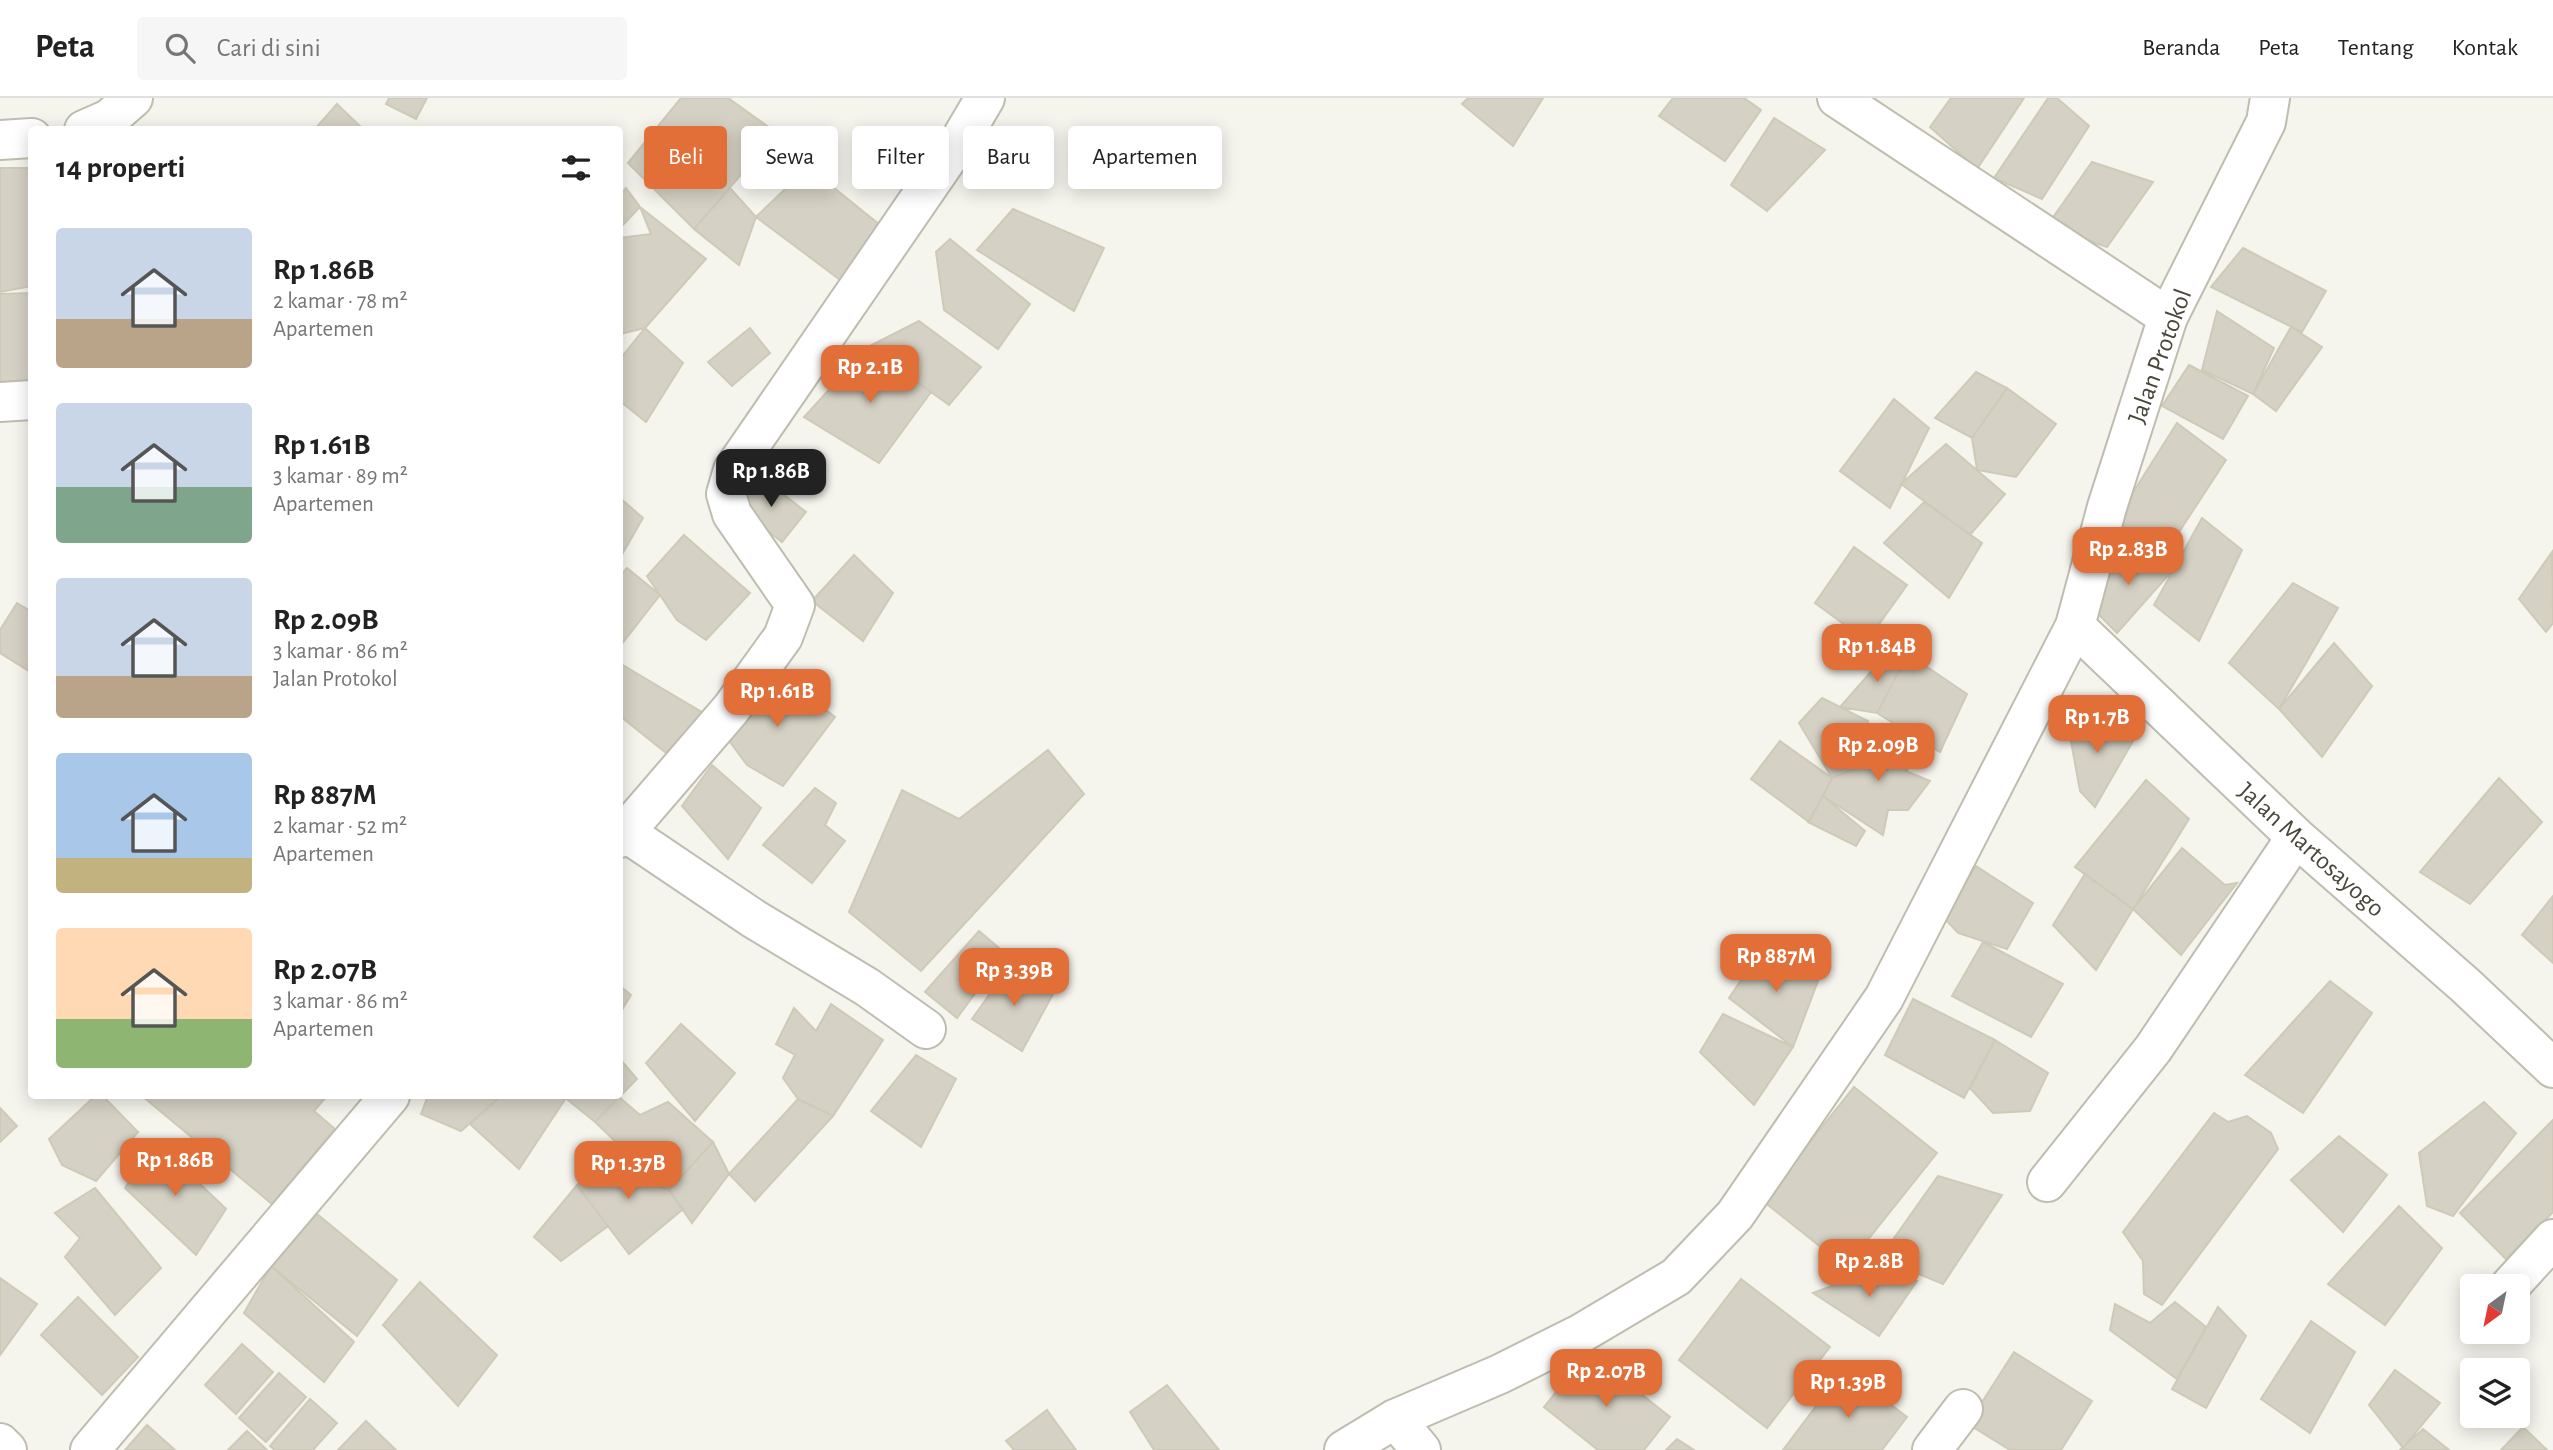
<!DOCTYPE html>
<html lang="id">
<head>
<meta charset="utf-8">
<style>
  :root { --surface:#fff; --page:#f6f6f6; --text:#222; --muted:#767676; --line:#e0e0e0; --accent:#e16f37 }
  body { margin:0; font-family:"Alegreya Sans",sans-serif; background:var(--page); color:var(--text); height:100vh; display:flex; flex-direction:column; font-size:26px; white-space:nowrap }
  * { box-sizing:border-box; margin:0 }
  p { font-size:23px; color:var(--muted) }
  .icon { flex:none; width:38px; height:38px; fill:none; stroke:currentColor; stroke-width:2; stroke-linecap:round; stroke-linejoin:round }
  .map { position:relative; flex:1; overflow:hidden }
  .drawer { position:absolute; left:28px; top:28px; width:595px; height:973px; display:flex; flex-direction:column; background:var(--surface); border-radius:7px; box-shadow:0 4px 18px #0003 }
  .drawer>* { flex:none }
  .banner { position:absolute; left:644px; top:28px; width:665px; height:63px; display:flex; gap:14px }
  .needle { width:46px; rotate:213deg }
  .fabs { position:absolute; left:2460px; top:1176px; display:grid; gap:14px }
  .fabs a { display:grid; place-items:center; width:70px; height:70px; border-radius:7px; background:var(--surface); box-shadow:0 4px 18px #0003; font-size:35px }
  .price { position:absolute; translate:-50% -60px; padding:0 16px; border-radius:14px; background:var(--accent); color:#fff; font-size:23px; line-height:46px; filter:drop-shadow(0 2px 4px #0008) }
  .price::after { content:''; position:absolute; left:50%; top:42px; width:21px; height:16px; margin-left:-10px; background:inherit; clip-path:polygon(0 0,100% 0,50% 100%) }
  .price.selected { background:#222; color:#fff }
  ul { padding:0; list-style:none }
  li { display:flex; align-items:center; gap:21px; height:175px; padding:0 28px }
  li span { display:grid; place-items:center; flex:none; width:196px; height:140px; border-radius:7px; color:#555 }
  li>.icon { margin-inline-start:auto }
  span .icon { width:84px; height:84px; fill:#fffc; stroke-width:1 }
  li b { font-size:30px }
  h2 { display:flex; justify-content:space-between; align-items:center; height:84px; padding:0 28px; font-size:30px }
  .tag { padding:0 24px; border-radius:7px; background:var(--surface); box-shadow:0 4px 18px #0003; font-size:24px; line-height:63px }
  .tag.selected { background:var(--accent); color:#fff }
  header { display:flex; align-items:center; gap:42px; box-sizing:border-box; height:98px; padding:0 35px; background:var(--surface); border-bottom:2px solid var(--line) }
  header strong { font-size:33px }
  nav { display:flex; gap:38px; margin-inline-start:auto; font-size:24px }
  .search { width:490px; height:63px; background:var(--page); display:flex; align-items:center; gap:18px; box-sizing:border-box; padding:0 24px; border-radius:7px; color:var(--muted); font-size:26px }
  .map>svg:first-child { display:block }
  .building { fill:#d5d1c4; stroke:#cfcab8; stroke-width:2 }
  .lines { fill:none; stroke-linecap:round; stroke-linejoin:round }
  .minor-casing { stroke:#bfbdb0; stroke-width:42 }
  .tertiary-casing { stroke:#bfbdb0; stroke-width:42 }
  .minor { stroke:#fff; stroke-width:38 }
  .tertiary { stroke:#fff; stroke-width:38 }
  .labels { text-anchor:middle; stroke-width:6; stroke-linejoin:round; paint-order:stroke }
  .street-label { font-size:26px; fill:#49463b; stroke:#fff }
</style>
</head>
<body>
<header>
<strong>Peta</strong>
<div class="search"><svg class="icon" aria-label="search" viewBox="0 0 24 24"><circle cx="10" cy="10" r="6"/><path d="M15 15l6 6"/></svg>Cari di sini</div>
<nav><a>Beranda</a><a>Peta</a><a>Tentang</a><a>Kontak</a></nav>
</header>
<div class="map">
<svg width="2553" height="1352" viewBox="0 0 2553 1352">
  <rect width="100%" height="100%" fill="#f5f4ed"/>
  <path class="building" d="M 389,0 L 427,0 L 416,21 L 386,6 Z
    M 681,0 L 728,0 L 777,35 L 694,131 L 628,65 Z
    M 1468,0 L 1543,0 L 1513,48 L 1462,6 Z
    M 1673,0 L 1744,0 L 1761,12 L 1725,63 L 1659,18 Z
    M 1951,0 L 2024,0 L 1977,71 L 1930,29 Z
    M 2048,0 L 2057,0 L 2089,28 L 2042,101 L 1994,80 Z
    M 337,6 L 364,32 L 314,32 Z
    M 1774,20 L 1825,52 L 1767,113 L 1731,87 Z
    M 2092,64 L 2153,84 L 2107,149 L 2047,128 Z
    M 808,69 L 885,131 L 847,187 L 756,119 Z
    M 0,70 L 32,70 L 32,188 L 0,194 Z
    M 626,90 L 640,109 L 620,130 L 620,98 Z
    M 730,90 L 756,119 L 739,167 L 694,131 Z
    M 640,109 L 706,161 L 645,230 L 620,236 L 620,140 L 651,136 Z
    M 1013,111 L 1104,150 L 1074,213 L 977,152 Z
    M 950,141 L 1030,206 L 998,251 L 944,212 L 936,154 Z
    M 2243,150 L 2326,193 L 2302,234 L 2211,189 Z
    M 32,195 L 32,283 L 0,284 L 0,196 Z
    M 2217,213 L 2274,250 L 2253,296 L 2202,272 Z
    M 919,223 L 981,269 L 949,307 L 868,249 Z
    M 2291,229 L 2322,249 L 2276,313 L 2253,296 Z
    M 645,230 L 683,265 L 646,324 L 620,303 L 620,261 Z
    M 750,230 L 770,255 L 732,288 L 708,264 Z
    M 868,249 L 931,294 L 879,365 L 804,319 Z
    M 2189,267 L 2248,298 L 2223,341 L 2162,308 Z
    M 1976,274 L 2007,290 L 1972,340 L 1935,320 Z
    M 2007,290 L 2056,326 L 2016,379 L 1977,372 L 1972,340 Z
    M 1894,301 L 1929,330 L 1890,410 L 1840,373 Z
    M 2177,325 L 2226,362 L 2166,454 L 2115,423 Z
    M 1946,346 L 2005,396 L 1970,437 L 1901,386 Z
    M 760,378 L 806,414 L 782,444 L 736,408 Z
    M 620,400 L 643,420 L 620,460 Z
    M 1924,404 L 1982,445 L 1949,500 L 1884,445 Z
    M 2202,420 L 2242,452 L 2199,543 L 2154,507 Z
    M 684,437 L 750,495 L 706,542 L 677,522 L 647,478 Z
    M 2130,445 L 2172,473 L 2117,535 L 2088,506 Z
    M 1854,449 L 1907,487 L 1867,543 L 1815,505 Z
    M 2552,454 L 2553,525 L 2546,534 L 2519,501 Z
    M 854,457 L 893,495 L 863,543 L 812,503 Z
    M 627,470 L 660,497 L 621,547 L 620,478 Z
    M 2293,485 L 2338,510 L 2279,611 L 2229,565 Z
    M 17,505 L 32,514 L 32,575 L 0,555 L 0,532 Z
    M 2334,545 L 2372,588 L 2322,659 L 2279,611 Z
    M 1891,551 L 1908,556 L 1877,615 L 1840,609 Z
    M 1908,556 L 1967,596 L 1940,654 L 1877,615 Z
    M 621,566 L 705,616 L 666,655 L 620,618 Z
    M 775,574 L 835,619 L 783,688 L 747,667 L 722,633 Z
    M 1822,600 L 1868,623 L 1857,670 L 1832,680 L 1799,625 Z
    M 2101,617 L 2133,643 L 2095,709 L 2080,693 L 2069,632 Z
    M 1876,633 L 1921,654 L 1906,673 L 1930,683 L 1908,712 L 1888,712 L 1883,737 L 1823,698 L 1832,680 L 1857,670 Z
    M 1780,643 L 1832,680 L 1809,724 L 1751,681 Z
    M 1048,652 L 1084,696 L 921,873 L 849,814 L 902,692 L 959,721 Z
    M 712,667 L 761,710 L 728,761 L 682,708 Z
    M 2499,680 L 2542,724 L 2470,806 L 2420,774 Z
    M 2146,682 L 2189,721 L 2133,811 L 2075,769 Z
    M 815,690 L 836,705 L 825,727 L 845,743 L 812,785 L 763,747 Z
    M 1823,698 L 1865,733 L 1856,748 L 1808,724 Z
    M 2182,750 L 2225,787 L 2237,785 L 2181,857 L 2133,811 Z
    M 1976,768 L 2033,805 L 2007,851 L 1958,835 L 1943,819 Z
    M 2085,776 L 2133,811 L 2096,872 L 2053,827 Z
    M 2553,798 L 2553,865 L 2522,837 Z
    M 979,833 L 1005,855 L 957,920 L 925,894 Z
    M 1983,844 L 2063,886 L 2031,939 L 1952,898 Z
    M 1764,848 L 1818,883 L 1793,949 L 1729,900 Z
    M 1011,866 L 1053,896 L 1022,953 L 972,921 Z
    M 2330,883 L 2372,915 L 2303,1015 L 2245,977 Z
    M 620,888 L 631,897 L 620,915 Z
    M 1913,901 L 1995,942 L 1964,1000 L 1885,957 Z
    M 831,906 L 883,942 L 833,1018 L 798,1001 L 783,980 L 795,957 L 776,946 L 794,910 L 816,933 Z
    M 1723,916 L 1793,949 L 1754,1007 L 1700,954 Z
    M 681,926 L 735,975 L 695,1023 L 646,965 Z
    M 1995,942 L 2048,975 L 2030,1013 L 1993,1015 L 1970,990 Z
    M 916,957 L 956,981 L 921,1049 L 871,1013 Z
    M 620,961 L 637,981 L 595,1024 L 563,998 L 620,998 Z
    M 1854,989 L 1937,1055 L 1846,1169 L 1763,1103 Z
    M 95,998 L 103,998 L 138,1034 L 96,1083 L 62,1067 L 49,1041 Z
    M 142,998 L 327,998 L 314,1013 L 335,1031 L 272,1106 Z
    M 428,998 L 501,998 L 461,1033 L 421,1016 Z
    M 501,998 L 558,998 L 566,1000 L 519,1071 L 470,1026 Z
    M 619,999 L 640,1017 L 668,1004 L 713,1044 L 669,1092 L 634,1078 L 620,1048 L 595,1024 Z
    M 798,1001 L 833,1018 L 755,1103 L 729,1076 Z
    M 2484,1004 L 2516,1035 L 2453,1118 L 2427,1108 L 2419,1055 Z
    M 0,1010 L 17,1028 L 0,1044 Z
    M 2214,1015 L 2228,1024 L 2247,1018 L 2271,1035 L 2278,1051 L 2162,1207 L 2144,1196 L 2143,1163 L 2123,1134 Z
    M 2553,1022 L 2553,1114 L 2506,1161 L 2460,1115 Z
    M 2339,1038 L 2387,1077 L 2343,1134 L 2291,1082 Z
    M 155,1043 L 226,1111 L 196,1157 L 125,1090 Z
    M 713,1044 L 729,1076 L 692,1125 L 669,1092 Z
    M 620,1048 L 634,1078 L 669,1092 L 683,1111 L 629,1156 L 577,1087 Z
    M 1938,1078 L 2002,1097 L 1943,1186 L 1880,1160 Z
    M 577,1087 L 608,1128 L 561,1163 L 534,1139 Z
    M 95,1090 L 161,1170 L 115,1217 L 65,1159 L 80,1140 L 55,1115 Z
    M 2399,1108 L 2442,1150 L 2385,1227 L 2328,1186 Z
    M 311,1111 L 397,1182 L 357,1238 L 271,1168 Z
    M 271,1168 L 354,1244 L 324,1284 L 244,1215 Z
    M 1863,1176 L 1917,1183 L 1879,1238 L 1813,1195 Z
    M 0,1180 L 37,1206 L 0,1257 Z
    M 1741,1181 L 1830,1249 L 1767,1330 L 1679,1262 Z
    M 420,1184 L 497,1257 L 458,1308 L 383,1227 Z
    M 78,1199 L 138,1259 L 102,1297 L 41,1237 Z
    M 2175,1204 L 2206,1229 L 2177,1281 L 2110,1232 L 2115,1206 L 2150,1225 Z
    M 2218,1209 L 2246,1238 L 2206,1310 L 2172,1291 Z
    M 2311,1223 L 2355,1254 L 2310,1335 L 2261,1301 Z
    M 242,1246 L 273,1274 L 236,1316 L 205,1287 Z
    M 1588,1254 L 1670,1319 L 1644,1352 L 1598,1352 L 1544,1309 Z
    M 2014,1254 L 2092,1303 L 2061,1352 L 2010,1352 L 1968,1326 Z
    M 1844,1271 L 1907,1319 L 1882,1352 L 1783,1352 Z
    M 2395,1272 L 2440,1305 L 2403,1350 L 2369,1307 Z
    M 279,1275 L 306,1299 L 266,1344 L 239,1320 Z
    M 1167,1287 L 1219,1352 L 1154,1352 L 1130,1314 Z
    M 310,1301 L 337,1325 L 313,1352 L 275,1352 L 270,1348 Z
    M 1047,1312 L 1076,1352 L 1014,1352 L 1006,1343 Z
    M 366,1323 L 396,1352 L 338,1352 Z
    M 147,1327 L 175,1352 L 125,1352 Z
    M 2523,1329 L 2547,1352 L 2501,1352 Z
    M 2423,1331 L 2449,1352 L 2400,1352 Z
    M 247,1333 L 267,1352 L 228,1352 Z
    M 1677,1341 L 1694,1352 L 1666,1352 Z"/>
  <g class="lines">
    <defs>
      <path id="minor" d="M 1837,0 L 2168,219
        M 84,32 L 109,21 L 133,0
        M 0,42 L 32,40
        M 0,304 L 32,302
        M 2075,528 L 2296,739 L 2465,887 L 2553,970
        M 625,734 L 754,821 L 867,889 L 926,931
        M 620,740 L 731,611 L 783,539 L 795,507 L 732,416 L 726,396 L 733,372 L 962,39 L 985,0
        M 2047,1084 L 2153,951 L 2296,739
        M 2510,1188 L 2553,1141
        M 1395,1321 L 1421,1352
        M 0,1345 L 7,1352
        M 90,1352 L 390,998
        M 1932,1352 L 1963,1311"/>
      <path id="tertiary" d="M 1344,1352 L 1395,1321 L 1500,1276 L 1580,1236 L 1676,1179 L 1735,1117 L 1884,900 L 2075,528 L 2107,409 L 2168,219 L 2266,24 L 2270,0"/>
    </defs>
    <use href="#minor" class="minor-casing"/>
    <use href="#tertiary" class="tertiary-casing"/>
    <use href="#minor" class="minor"/>
    <use href="#tertiary" class="tertiary"/>
  </g>
  <g class="labels">
    <g class="street-label">
      <text transform="translate(2159 258) rotate(-70)" y="9">Jalan Protokol</text>
      <text transform="translate(2312 751) rotate(42)" y="9">Jalan Martosayogo</text>
    </g>
  </g>
</svg>
<div class="fabs">
<a><svg class="needle" viewBox="-14 -14 28 28"><path d="M0-13l5 13h-10z" fill="#e53935"/><path d="M0 13l5-13h-10z" fill="#767676"/></svg></a>
<a><svg class="icon" aria-label="layers" viewBox="0 0 24 24"><path d="M12 4l9 5-9 5-9-5zM3 14l9 5 9-5"/></svg></a>
</div>
<b class="price" style="left:870px;top:307px">Rp 2.1B</b>
<b class="price selected" style="left:771px;top:411px">Rp 1.86B</b>
<b class="price" style="left:2128px;top:489px">Rp 2.83B</b>
<b class="price" style="left:1877px;top:586px">Rp 1.84B</b>
<b class="price" style="left:777px;top:631px">Rp 1.61B</b>
<b class="price" style="left:2097px;top:657px">Rp 1.7B</b>
<b class="price" style="left:1878px;top:685px">Rp 2.09B</b>
<b class="price" style="left:1776px;top:896px">Rp 887M</b>
<b class="price" style="left:1014px;top:910px">Rp 3.39B</b>
<b class="price" style="left:175px;top:1100px">Rp 1.86B</b>
<b class="price" style="left:628px;top:1103px">Rp 1.37B</b>
<b class="price" style="left:1869px;top:1201px">Rp 2.8B</b>
<b class="price" style="left:1606px;top:1311px">Rp 2.07B</b>
<b class="price" style="left:1848px;top:1322px">Rp 1.39B</b>
<div class="banner">
<a class="tag selected">Beli</a>
<a class="tag">Sewa</a>
<a class="tag">Filter</a>
<a class="tag">Baru</a>
<a class="tag">Apartemen</a>
</div>
<section class="drawer">
<h2>14 properti<svg class="icon" aria-label="filters" viewBox="0 0 24 24"><path d="M4 7h16M4 17h16"/><circle cx="9" cy="7" r="2"/><circle cx="15" cy="17" r="2"/></svg></h2>
<ul>
<li><span style="background:linear-gradient(#c9d6e8 65%,#b9a48a 0)"><svg class="icon" aria-label="home" viewBox="0 0 24 24"><path d="M3 11l9-7 9 7M6 9v11h12V9"/></svg></span><div><b>Rp 1.86B</b><p>2 kamar · 78 m²</p><p>Apartemen</p></div></li>
<li><span style="background:linear-gradient(#c9d6e8 60%,#7fa58c 0)"><svg class="icon" aria-label="home" viewBox="0 0 24 24"><path d="M3 11l9-7 9 7M6 9v11h12V9"/></svg></span><div><b>Rp 1.61B</b><p>3 kamar · 89 m²</p><p>Apartemen</p></div></li>
<li><span style="background:linear-gradient(#c9d6e8 70%,#b9a48a 0)"><svg class="icon" aria-label="home" viewBox="0 0 24 24"><path d="M3 11l9-7 9 7M6 9v11h12V9"/></svg></span><div><b>Rp 2.09B</b><p>3 kamar · 86 m²</p><p>Jalan Protokol</p></div></li>
<li><span style="background:linear-gradient(#a9c7e8 75%,#c2b280 0)"><svg class="icon" aria-label="home" viewBox="0 0 24 24"><path d="M3 11l9-7 9 7M6 9v11h12V9"/></svg></span><div><b>Rp 887M</b><p>2 kamar · 52 m²</p><p>Apartemen</p></div></li>
<li><span style="background:linear-gradient(#ffd9b3 65%,#8fb573 0)"><svg class="icon" aria-label="home" viewBox="0 0 24 24"><path d="M3 11l9-7 9 7M6 9v11h12V9"/></svg></span><div><b>Rp 2.07B</b><p>3 kamar · 86 m²</p><p>Apartemen</p></div></li>
</ul>
</section>
</div>
</body>
</html>
